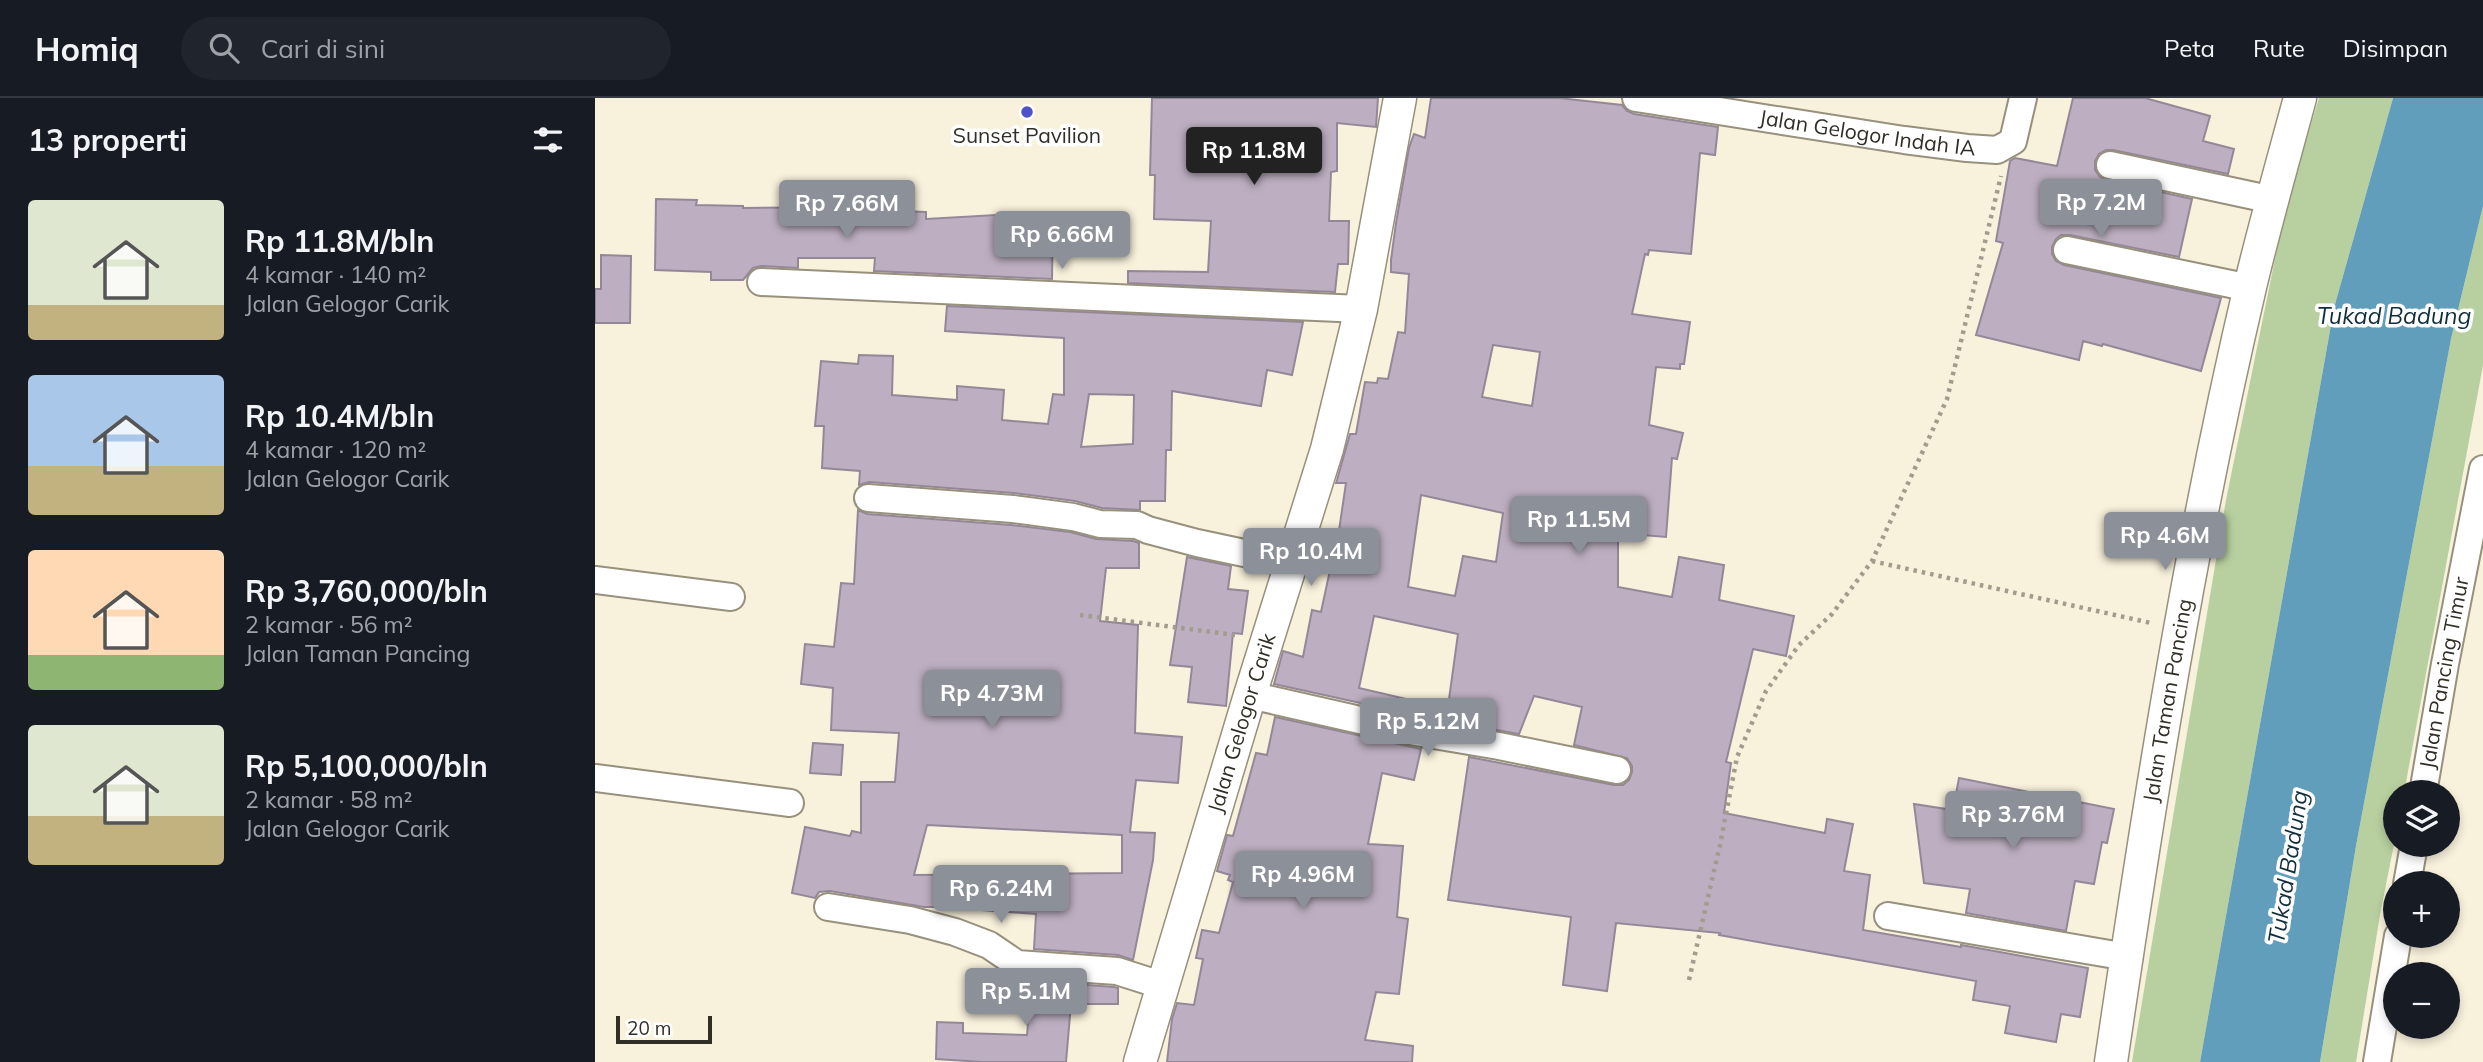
<!DOCTYPE html>
<html lang="id">
<head>
<meta charset="utf-8">
<style>
  :root { --surface:#171b24; --page:#20242c; --text:#f1f3f6; --muted:#9ea1a6; --line:#363941; --accent:#8c9099 }
  body { margin:0; font-family:Mulish,sans-serif; background:var(--page); color:var(--text); height:100vh; display:flex; flex-direction:column; font-size:26px; white-space:nowrap }
  * { box-sizing:border-box; margin:0 }
  p { font-size:23px; color:var(--muted) }
  .icon { flex:none; width:38px; height:38px; fill:none; stroke:currentColor; stroke-width:2; stroke-linecap:round; stroke-linejoin:round }
  .map { position:relative; flex:1; overflow:hidden }
  .side { display:flex; flex-direction:column; background:var(--surface); width:595px }
  .side>* { flex:none }
  .fabs { position:absolute; left:1788px; top:682px; display:grid; gap:14px }
  .fabs a { display:grid; place-items:center; width:77px; height:77px; border-radius:50%; background:var(--surface); box-shadow:0 4px 10px #0003; font-size:35px }
  .scale { position:absolute; left:21px; bottom:18px; width:96px; box-sizing:border-box; padding-left:7px; border:4px solid #312e26; border-top:0; font-size:19px; line-height:24px; white-space:nowrap; color:#312e26; -webkit-text-stroke:5px #fefefe; paint-order:stroke }
  .price { position:absolute; translate:-50% -60px; padding:0 16px; border-radius:7px; background:var(--accent); color:#fff; font-size:23px; line-height:46px; filter:drop-shadow(0 2px 4px #0008) }
  .price::after { content:''; position:absolute; left:50%; top:42px; width:21px; height:16px; margin-left:-10px; background:inherit; clip-path:polygon(0 0,100% 0,50% 100%) }
  .price.active { background:#222; color:#fff }
  ul { padding:0; list-style:none }
  li { display:flex; align-items:center; gap:21px; height:175px; padding:0 28px }
  li span { display:grid; place-items:center; flex:none; width:196px; height:140px; border-radius:7px; color:#555 }
  li>.icon { margin-inline-start:auto }
  span .icon { width:84px; height:84px; fill:#fffc; stroke-width:1 }
  li b { font-size:30px }
  h2 { display:flex; justify-content:space-between; align-items:center; height:84px; padding:0 28px; font-size:30px }
  header { display:flex; align-items:center; gap:42px; box-sizing:border-box; height:98px; padding:0 35px; background:var(--surface); border-bottom:2px solid var(--line) }
  header strong { font-size:33px }
  nav { display:flex; gap:38px; margin-inline-start:auto; font-size:24px }
  .search { width:490px; height:63px; background:var(--page); display:flex; align-items:center; gap:18px; box-sizing:border-box; padding:0 24px; border-radius:38px; color:var(--muted); font-size:26px }
  main { display:flex; flex:1; min-height:0 }
  .map>svg:first-child { display:block }
  .green { fill:#b8d09f }
  .water { fill:#619ebc }
  .building { fill:#bdafc1; stroke:#948898; stroke-width:2; fill-rule:evenodd }
  .lines { fill:none; stroke-linecap:round; stroke-linejoin:round }
  .minor-casing { stroke:#96907d; stroke-width:30 }
  .tertiary-casing { stroke:#96907d; stroke-width:35 }
  .path { stroke:#a19c8d; stroke-width:4.5; stroke-dasharray:3.5 5; stroke-linecap:butt }
  .minor { stroke:#fff; stroke-width:26 }
  .tertiary { stroke:#fff; stroke-width:32 }
  .poi-dot { fill:#4f53c9; stroke:#fefefe; stroke-width:2.5 }
  .labels { text-anchor:middle; stroke-width:7; stroke-linejoin:round; paint-order:stroke }
  .street-label { font-size:21px; fill:#312e26; stroke:#fefefe }
  .poi-label { font-size:21px; fill:#312e26; stroke:#fefefe }
  .water-label { font-size:23px; font-style:italic; fill:#102e3b; stroke:#fefefe }
</style>
</head>
<body>
<header>
<strong>Homiq</strong>
<div class="search"><svg class="icon" aria-label="search" viewBox="0 0 24 24"><circle cx="10" cy="10" r="6"/><path d="M15 15l6 6"/></svg>Cari di sini</div>
<nav><a>Peta</a><a>Rute</a><a>Disimpan</a></nav>
</header>
<main>
<section class="side">
<h2>13 properti<svg class="icon" aria-label="filters" viewBox="0 0 24 24"><path d="M4 7h16M4 17h16"/><circle cx="9" cy="7" r="2"/><circle cx="15" cy="17" r="2"/></svg></h2>
<ul>
<li><span style="background:linear-gradient(#dfe7d0 75%,#c2b280 0)"><svg class="icon" aria-label="home" viewBox="0 0 24 24"><path d="M3 11l9-7 9 7M6 9v11h12V9"/></svg></span><div><b>Rp 11.8M/bln</b><p>4 kamar · 140 m²</p><p>Jalan Gelogor Carik</p></div></li>
<li><span style="background:linear-gradient(#a9c7e8 65%,#c2b280 0)"><svg class="icon" aria-label="home" viewBox="0 0 24 24"><path d="M3 11l9-7 9 7M6 9v11h12V9"/></svg></span><div><b>Rp 10.4M/bln</b><p>4 kamar · 120 m²</p><p>Jalan Gelogor Carik</p></div></li>
<li><span style="background:linear-gradient(#ffd9b3 75%,#8fb573 0)"><svg class="icon" aria-label="home" viewBox="0 0 24 24"><path d="M3 11l9-7 9 7M6 9v11h12V9"/></svg></span><div><b>Rp 3,760,000/bln</b><p>2 kamar · 56 m²</p><p>Jalan Taman Pancing</p></div></li>
<li><span style="background:linear-gradient(#dfe7d0 65%,#c2b280 0)"><svg class="icon" aria-label="home" viewBox="0 0 24 24"><path d="M3 11l9-7 9 7M6 9v11h12V9"/></svg></span><div><b>Rp 5,100,000/bln</b><p>2 kamar · 58 m²</p><p>Jalan Gelogor Carik</p></div></li>
</ul>
</section>
<div class="map">
<svg width="1888" height="964" viewBox="0 0 1888 964">
  <rect width="100%" height="100%" fill="#f8f1dc"/>
  <path class="green" d="M 1724,0 L 1798,0 L 1739,210 L 1605,964 L 1537,964 L 1631,402 L 1691,107 Z
    M 1888,108 L 1888,267 L 1809,695 L 1801,695 L 1801,736 L 1785,817 L 1761,964 L 1725,964 L 1761,748 L 1856,241 Z"/>
  <path class="water" d="M 1798,0 L 1888,0 L 1888,108 L 1856,241 L 1761,748 L 1725,964 L 1605,964 L 1739,210 Z"/>
  <path class="building" d="M 557,0 L 783,0 L 781,29 L 742,25 L 742,73 L 736,74 L 734,123 L 754,123 L 753,166 L 743,166 L 740,194 L 533,185 L 533,173 L 613,174 L 616,123 L 559,121 L 560,77 L 555,77 Z
    M 836,0 L 964,0 L 1027,7 L 1032,13 L 1039,16 L 1123,29 L 1120,57 L 1105,55 L 1096,156 L 1054,152 L 1053,157 L 1050,156 L 1037,216 L 1095,224 L 1089,266 L 1085,266 L 1085,271 L 1061,269 L 1054,327 L 1088,335 L 1082,361 L 1077,360 L 1071,439 L 1023,435 L 1023,489 L 1077,499 L 1084,459 L 1129,467 L 1124,502 L 1199,518 L 1191,558 L 1158,551 L 1131,664 L 1136,665 L 1129,715 L 1230,735 L 1232,721 L 1258,726 L 1249,773 L 1275,777 L 1268,832 L 1366,849 L 1366,847 L 1493,870 L 1485,919 L 1466,916 L 1461,944 L 1410,935 L 1415,908 L 1378,902 L 1381,883 L 1124,837 L 1125,835 L 1021,825 L 1012,893 L 968,887 L 976,819 L 853,802 L 874,659 L 1019,687 L 1028,687 L 1034,682 L 1037,674 L 1037,668 L 1032,660 L 979,647 L 987,609 L 939,598 L 924,636 L 851,623 L 863,536 L 779,518 L 764,590 L 837,607 L 834,620 L 679,586 L 688,553 L 708,559 L 717,512 L 726,514 L 735,472 L 738,473 L 751,385 L 741,385 L 742,382 L 755,336 L 761,336 L 770,284 L 782,285 L 783,280 L 793,281 L 803,234 L 810,235 L 814,176 L 796,174 L 796,162 L 801,125 L 814,50 L 819,36 L 830,40 ZM 898,247 L 945,254 L 937,308 L 887,299 ZM 826,397 L 908,415 L 901,464 L 868,458 L 860,498 L 813,489 Z
    M 1478,0 L 1550,0 L 1615,18 L 1608,43 L 1639,51 L 1633,76 L 1518,52 L 1511,52 L 1504,56 L 1500,63 L 1500,72 L 1505,79 L 1512,82 L 1597,101 L 1584,159 L 1475,137 L 1466,137 L 1461,141 L 1457,149 L 1457,156 L 1461,163 L 1469,167 L 1626,200 L 1606,273 L 1508,246 L 1507,248 L 1488,243 L 1484,262 L 1381,237 L 1408,145 L 1401,143 L 1415,63 L 1420,60 L 1462,68 Z
    M 244,90 L 274,90 L 274,112 L 331,114 L 331,121 L 401,117 L 401,121 L 458,122 L 457,181 L 279,173 L 280,160 L 203,160 L 203,170 L 166,168 L 158,170 L 148,182 L 116,182 L 116,174 L 60,172 L 61,101 L 102,102 L 101,107 L 148,108 L 148,110 L 244,109 Z
    M 6,157 L 36,158 L 35,225 L 0,225 L 0,191 L 6,191 Z
    M 352,208 L 708,224 L 697,277 L 672,272 L 666,308 L 577,293 L 576,352 L 571,352 L 570,403 L 545,403 L 545,412 L 507,410 L 480,403 L 419,395 L 274,384 L 264,387 L 265,373 L 227,370 L 229,328 L 220,328 L 226,263 L 263,266 L 264,257 L 298,258 L 297,297 L 362,302 L 362,288 L 409,292 L 407,322 L 453,326 L 458,296 L 469,297 L 469,240 L 350,233 ZM 494,296 L 539,297 L 538,346 L 486,349 Z
    M 263,412 L 272,416 L 416,427 L 475,434 L 501,441 L 538,443 L 544,445 L 544,470 L 511,470 L 505,523 L 543,527 L 540,635 L 587,639 L 583,685 L 541,682 L 535,734 L 560,735 L 558,762 L 538,862 L 523,857 L 439,851 L 441,816 L 387,812 L 387,809 L 329,809 L 235,793 L 224,794 L 220,800 L 197,795 L 210,729 L 255,738 L 257,733 L 266,735 L 266,684 L 300,684 L 304,635 L 236,632 L 238,590 L 206,586 L 210,546 L 239,549 L 246,485 L 259,486 ZM 332,727 L 527,737 L 527,775 L 319,777 Z
    M 592,459 L 636,468 L 633,491 L 653,493 L 647,536 L 638,535 L 631,608 L 593,604 L 597,569 L 575,567 Z
    M 680,619 L 826,651 L 819,682 L 787,675 L 773,746 L 808,748 L 802,819 L 813,821 L 804,896 L 781,894 L 770,942 L 818,948 L 817,964 L 572,964 L 577,921 L 582,905 L 599,907 L 608,861 L 601,860 L 607,832 L 624,835 L 638,784 L 633,782 L 635,777 L 622,773 L 632,737 L 638,738 L 661,655 L 672,657 Z
    M 218,645 L 248,647 L 246,677 L 215,675 Z
    M 1364,680 L 1519,711 L 1512,745 L 1507,744 L 1499,786 L 1480,783 L 1471,833 L 1371,815 L 1375,791 L 1329,785 L 1319,706 L 1358,712 Z
    M 437,883 L 519,889 L 523,890 L 523,906 L 476,906 L 471,964 L 387,964 L 341,961 L 342,924 L 368,925 L 368,935 L 432,937 Z"/>
  <g class="lines">
    <defs>
      <g id="minor">
        <path id="s1" d="M 1041,0 L 1309,42 L 1372,50 L 1402,52 L 1418,43 L 1428,0"/>
        <path d="M 1515,67 L 1678,102"/>
        <path d="M 1472,152 L 1655,190"/>
        <path d="M 166,184 L 766,211"/>
        <path d="M 273,400 L 418,411 L 478,419 L 505,426 L 542,427 L 553,432 L 602,445 L 696,465"/>
        <path d="M 0,482 L 136,499"/>
        <path d="M 655,597 L 809,632 L 904,648 L 1022,672"/>
        <path d="M 0,680 L 195,705"/>
        <path id="s2" d="M 1828,695 L 1850,566 L 1888,371"/>
        <path d="M 1812,786 L 1819,747"/>
        <path d="M 233,809 L 315,822 L 360,834 L 394,847 L 422,866 L 522,873 L 566,887"/>
        <path d="M 1293,818 L 1532,859"/>
        <path d="M 1782,964 L 1803,838"/>
      </g>
      <g id="tertiary">
        <path id="s3" d="M 545,964 L 655,597 L 732,351 L 766,211 L 805,0"/>
        <path id="s4" d="M 1516,964 C 1554,705 1595,444 1655,189 C 1670,126 1688,63 1705,0"/>
      </g>
    </defs>
    <use href="#minor" class="minor-casing"/>
    <use href="#tertiary" class="tertiary-casing"/>
    <path class="path" d="M 1277,463 L 1556,525
      M 485,517 L 640,537
      M 1094,882 L 1125,747 L 1142,659 L 1171,593 L 1204,547 L 1237,516 L 1277,463 L 1352,301 L 1406,78"/>
    <use href="#minor" class="minor"/>
    <use href="#tertiary" class="tertiary"/>
  </g>
  <circle class="poi-dot" cx="432" cy="14" r="7"/>
  <g class="labels">
    <g class="street-label">
      <text dy="7" stroke="none"><textPath href="#s1" startOffset="234">Jalan Gelogor Indah IA</textPath></text>
      <text dy="7" stroke="none"><textPath href="#s2" startOffset="122">Jalan Pancing Timur</textPath></text>
      <text dy="7" stroke="none"><textPath href="#s4" startOffset="366">Jalan Taman Pancing</textPath></text>
      <text dy="7" stroke="none"><textPath href="#s3" startOffset="354">Jalan Gelogor Carik</textPath></text>
    </g>
    <g class="poi-label">
      <text x="432" y="45">Sunset Pavilion</text>
    </g>
    <g class="water-label">
      <text x="1799" y="226">Tukad Badung</text>
      <text transform="translate(1693 769) rotate(-81)" y="8">Tukad Badung</text>
    </g>
  </g>
</svg>
<div class="fabs">
<a><svg class="icon" aria-label="layers" viewBox="0 0 24 24"><path d="M12 4l9 5-9 5-9-5zM3 14l9 5 9-5"/></svg></a>
<a>+</a>
<a>−</a>
</div>
<div class="scale">20 m</div>
<b class="price active" style="left:659px;top:89px">Rp 11.8M</b>
<b class="price" style="left:1506px;top:141px">Rp 7.2M</b>
<b class="price" style="left:252px;top:142px">Rp 7.66M</b>
<b class="price" style="left:467px;top:173px">Rp 6.66M</b>
<b class="price" style="left:984px;top:458px">Rp 11.5M</b>
<b class="price" style="left:1570px;top:474px">Rp 4.6M</b>
<b class="price" style="left:716px;top:490px">Rp 10.4M</b>
<b class="price" style="left:397px;top:632px">Rp 4.73M</b>
<b class="price" style="left:833px;top:660px">Rp 5.12M</b>
<b class="price" style="left:1418px;top:753px">Rp 3.76M</b>
<b class="price" style="left:708px;top:813px">Rp 4.96M</b>
<b class="price" style="left:406px;top:827px">Rp 6.24M</b>
<b class="price" style="left:431px;top:930px">Rp 5.1M</b>
</div>
</main>
</body>
</html>
